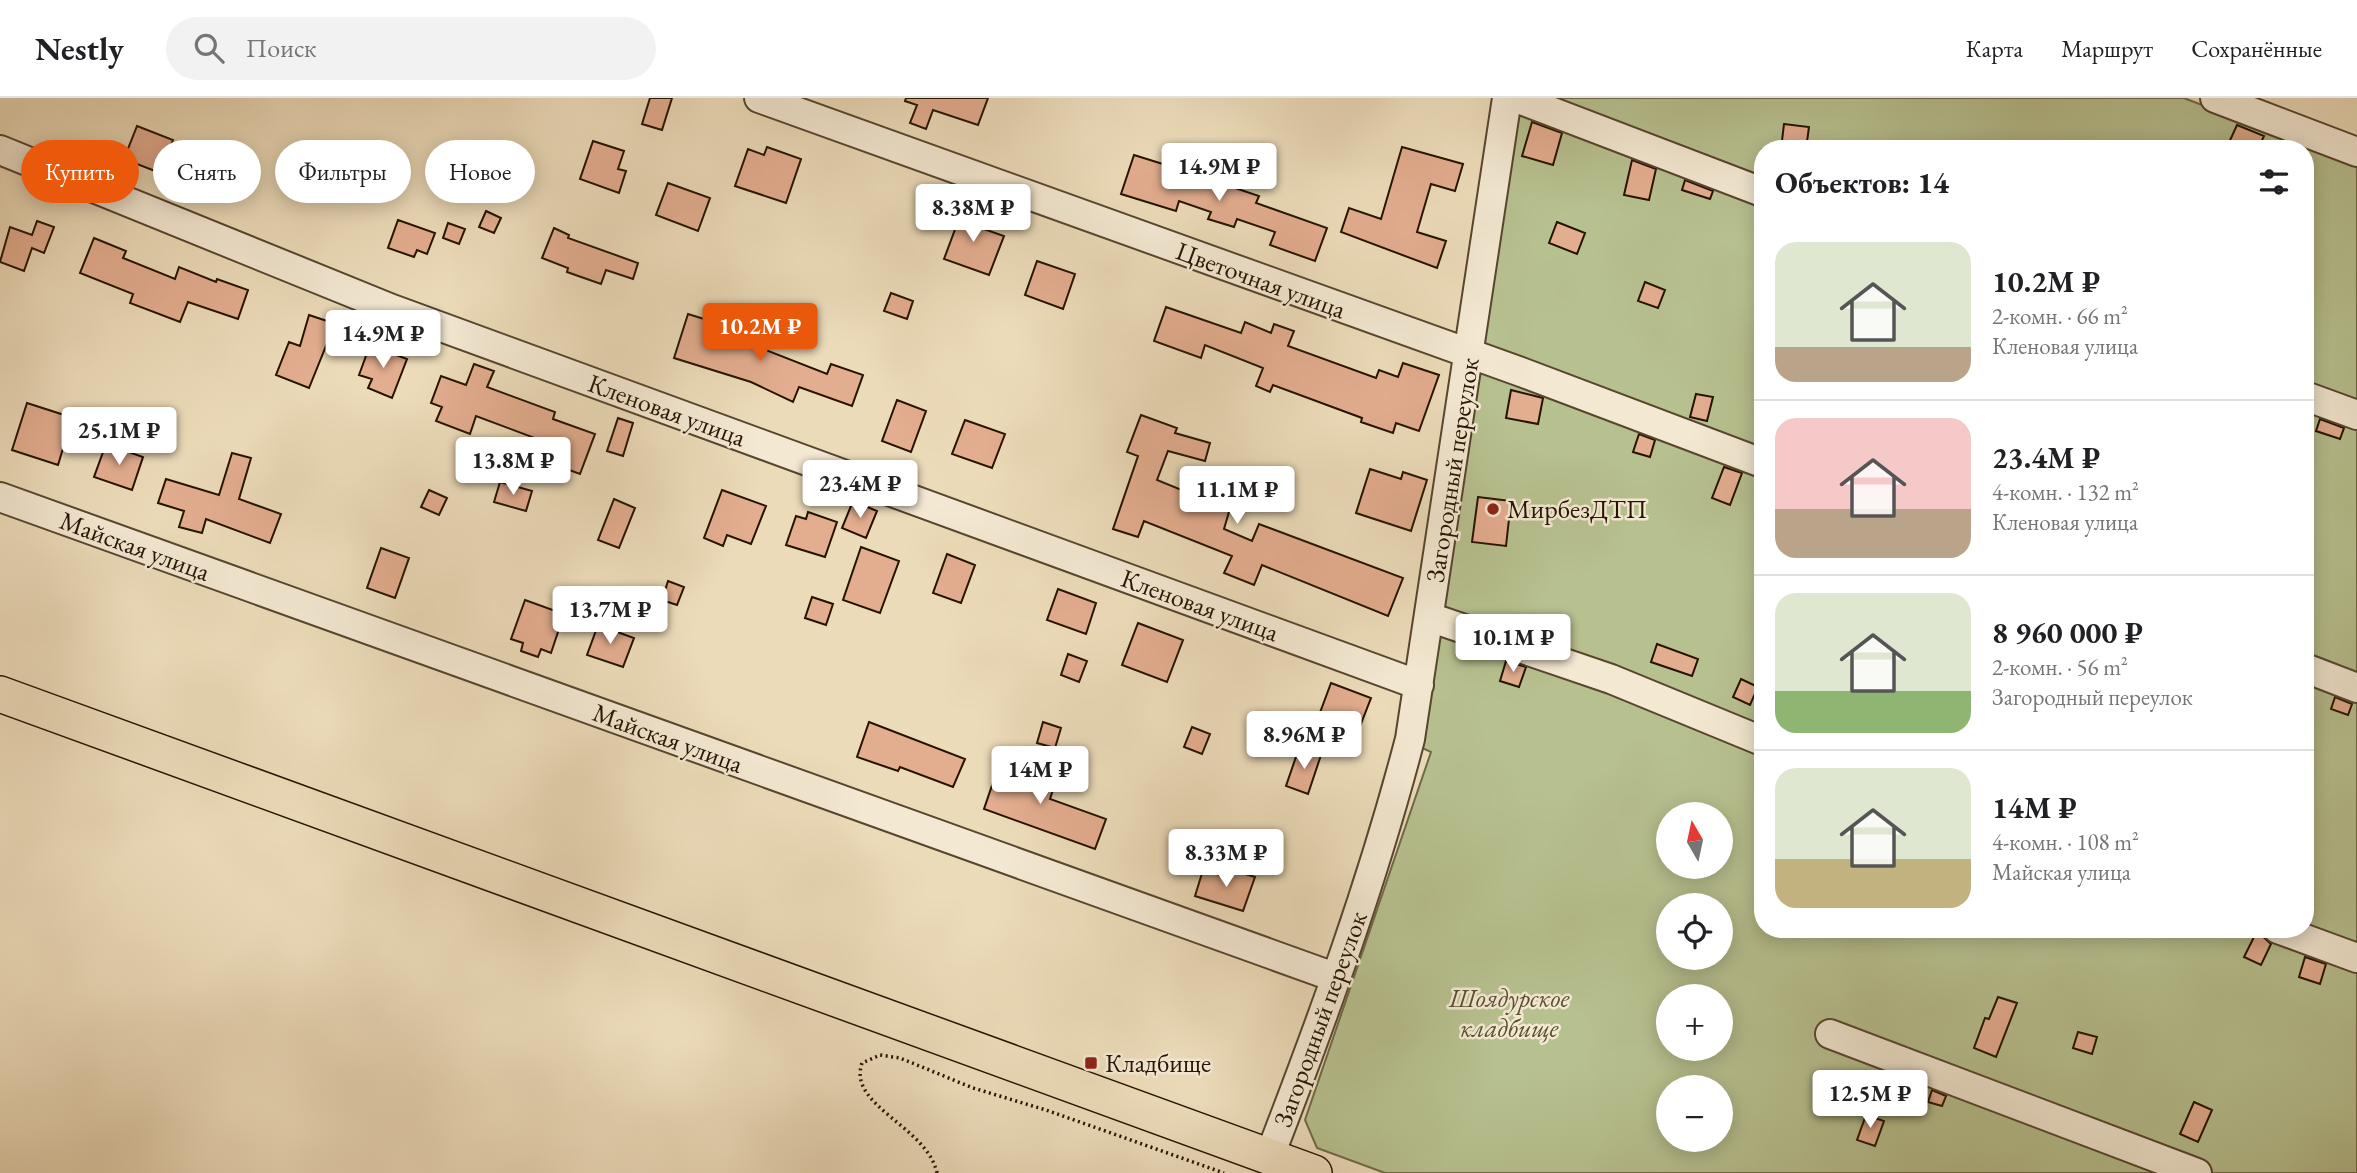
<!DOCTYPE html>
<html lang="ru">
<head>
<meta charset="utf-8">
<style>
  :root { --surface:#fff; --page:#f2f2f2; --text:#202124; --muted:#757577; --line:#e0e0e0; --accent:#ea580c }
  body { margin:0; font-family:"EB Garamond",serif; background:var(--page); color:var(--text); height:100vh; display:flex; flex-direction:column; font-size:26px; white-space:nowrap }
  * { box-sizing:border-box; margin:0 }
  p { font-size:23px; color:var(--muted) }
  .icon { flex:none; width:38px; height:38px; fill:none; stroke:currentColor; stroke-width:2; stroke-linecap:round; stroke-linejoin:round }
  .map { position:relative; flex:1; overflow:hidden }
  .panel { position:absolute; left:1754px; top:42px; width:560px; height:798px; display:flex; flex-direction:column; background:var(--surface); border-radius:28px; box-shadow:0 4px 18px #0003 }
  .panel>* { flex:none }
  .banner { position:absolute; left:21px; top:42px; width:665px; height:63px; display:flex; gap:14px }
  .needle { width:46px; rotate:351deg }
  .buttons { position:absolute; left:1656px; top:704px; display:grid; gap:14px }
  .buttons a { display:grid; place-items:center; width:77px; height:77px; border-radius:50%; background:var(--surface); box-shadow:0 4px 18px #0003; font-size:35px }
  .price { position:absolute; translate:-50% -60px; padding:0 16px; border-radius:7px; background:#fff; color:#222; font-size:23px; line-height:46px; filter:drop-shadow(0 2px 4px #0008) }
  .price::after { content:''; position:absolute; left:50%; top:42px; width:21px; height:16px; margin-left:-10px; background:inherit; clip-path:polygon(0 0,100% 0,50% 100%) }
  .price.on { background:var(--accent); color:#fff }
  ul { padding:0; list-style:none }
  li { display:flex; align-items:center; gap:21px; height:175px; padding:0 21px }
  li+li { border-top:2px solid var(--line) }
  li span { display:grid; place-items:center; flex:none; width:196px; height:140px; border-radius:21px; color:#555 }
  li>.icon { margin-inline-start:auto }
  span .icon { width:84px; height:84px; fill:#fffc; stroke-width:1 }
  li b { font-size:30px }
  h2 { display:flex; justify-content:space-between; align-items:center; height:84px; padding:0 21px; font-size:30px }
  .chip { padding:0 24px; border-radius:32px; background:var(--surface); box-shadow:0 4px 18px #0003; font-size:24px; line-height:63px }
  .chip.on { background:var(--accent); color:#fff }
  header { display:flex; align-items:center; gap:42px; box-sizing:border-box; height:98px; padding:0 35px; background:var(--surface); border-bottom:2px solid var(--line) }
  header strong { font-size:33px }
  nav { display:flex; gap:38px; margin-inline-start:auto; font-size:24px }
  .search { width:490px; height:63px; background:var(--page); display:flex; align-items:center; gap:18px; box-sizing:border-box; padding:0 24px; border-radius:38px; color:var(--muted); font-size:26px }
  .map>svg:first-child { display:block }
  .green { fill:#b7c08f; stroke:#6e6a48; stroke-width:2; fill-rule:evenodd }
  .building { fill:#e3ad8f; stroke:#251300; stroke-width:2 }
  .lines { fill:none; stroke-linecap:round; stroke-linejoin:round }
  .minor-casing { stroke:#57452e; stroke-width:32 }
  .major-casing { stroke:#251300; stroke-width:38 }
  .path { stroke:#251300; stroke-width:3.5; stroke-dasharray:2 3.5; stroke-linecap:butt }
  .minor { stroke:#f3e8d2; stroke-width:28 }
  .major { stroke:#ecdbb9; stroke-width:35 }
  .poi-dot { fill:#8f2418; stroke:#f3e8d2; stroke-width:2.5 }
  .labels { text-anchor:middle; stroke-width:5; stroke-linejoin:round; paint-order:stroke }
  .street-label { font-size:26px; fill:#251300; stroke:#f3e8d2 }
  .poi-label { font-size:26px; fill:#251300; stroke:#f3e8d2; text-anchor:start }
  .park-label { font-size:26px; font-style:italic; fill:#585032; stroke:#f3e8d2 }
</style>
</head>
<body>
<header>
<strong>Nestly</strong>
<div class="search"><svg class="icon" aria-label="search" viewBox="0 0 24 24"><circle cx="10" cy="10" r="6"/><path d="M15 15l6 6"/></svg>Поиск</div>
<nav><a>Карта</a><a>Маршрут</a><a>Сохранённые</a></nav>
</header>
<div class="map">
<svg width="2357" height="1075" viewBox="0 0 2357 1075">
  <rect width="100%" height="100%" fill="#ecdbb9"/>
  <filter id="stains"><feTurbulence type="fractalNoise" baseFrequency=".00286" numOctaves="4"/><feColorMatrix values="0 0 0 0 .2 0 0 0 0 .09 0 0 0 0 .02 0 0 0 .5 -.17"/></filter>
  <radialGradient id="worn" r=".72"><stop offset=".6" stop-color="#630" stop-opacity="0"/><stop offset="1" stop-color="#630" stop-opacity=".3"/></radialGradient>
  <path class="green" d="M 1512,0 L 2184,0 L 2357,67 L 2357,1075 L 1385,1075 L 1317,1050 L 1305,1022 L 1431,654 L 1416,647 ZM 1762,51 L 2305,51 L 2305,831 L 1762,831 ZM 1668,716 L 1720,716 L 1720,768 L 1668,768 ZM 1668,807 L 1720,807 L 1720,859 L 1668,859 ZM 1668,898 L 1720,898 L 1720,950 L 1668,950 ZM 1668,989 L 1720,989 L 1720,1041 L 1668,1041 Z"/>
  <path class="building" d="M 650,0 L 672,0 L 662,32 L 642,26 Z
    M 906,0 L 988,0 L 978,27 L 933,12 L 926,31 L 910,25 L 917,7 L 905,3 Z
    M 1532,24 L 1562,35 L 1553,67 L 1522,58 Z
    M 1784,26 L 1809,29 L 1806,51 L 1781,51 Z
    M 2237,27 L 2264,38 L 2258,51 L 2226,51 Z
    M 137,28 L 173,42 L 160,75 L 124,61 Z
    M 593,43 L 624,53 L 618,71 L 626,73 L 619,95 L 580,81 Z
    M 767,49 L 801,61 L 786,105 L 735,88 L 748,51 L 764,57 Z
    M 1402,49 L 1463,66 L 1455,93 L 1431,86 L 1417,134 L 1446,143 L 1437,170 L 1341,134 L 1349,110 L 1381,121 Z
    M 209,53 L 238,63 L 228,91 L 199,80 Z
    M 1134,57 L 1166,67 L 1169,57 L 1191,64 L 1188,74 L 1259,98 L 1256,105 L 1327,130 L 1315,163 L 1270,147 L 1275,134 L 1237,121 L 1234,129 L 1208,121 L 1211,114 L 1179,103 L 1176,113 L 1121,96 Z
    M 1632,62 L 1656,71 L 1649,102 L 1624,97 Z
    M 1685,82 L 1713,93 L 1710,101 L 1682,92 Z
    M 668,85 L 710,100 L 698,133 L 656,117 Z
    M 963,110 L 980,116 L 975,128 L 1004,138 L 989,177 L 944,161 Z
    M 486,113 L 501,120 L 494,135 L 479,129 Z
    M 398,122 L 435,135 L 427,156 L 417,152 L 414,159 L 388,150 Z
    M 37,123 L 54,129 L 44,155 L 32,150 L 24,173 L 0,164 L 10,129 L 32,137 Z
    M 1557,124 L 1585,135 L 1577,156 L 1549,145 Z
    M 448,125 L 465,131 L 459,146 L 443,140 Z
    M 554,130 L 569,137 L 568,140 L 638,165 L 633,181 L 606,172 L 601,186 L 567,174 L 568,170 L 542,160 Z
    M 94,140 L 126,153 L 123,160 L 175,181 L 179,169 L 216,184 L 217,181 L 248,192 L 238,221 L 188,204 L 180,224 L 130,205 L 133,196 L 80,175 Z
    M 1037,163 L 1075,176 L 1063,211 L 1025,197 Z
    M 1645,184 L 1665,192 L 1658,210 L 1638,203 Z
    M 891,195 L 913,203 L 907,221 L 884,213 Z
    M 1166,209 L 1241,235 L 1245,224 L 1271,235 L 1274,226 L 1294,233 L 1288,248 L 1376,280 L 1379,272 L 1398,279 L 1403,265 L 1439,277 L 1419,333 L 1396,325 L 1393,335 L 1361,324 L 1362,320 L 1273,287 L 1270,294 L 1256,288 L 1263,270 L 1205,247 L 1201,260 L 1154,243 Z
    M 688,216 L 746,234 L 743,243 L 827,276 L 831,266 L 863,277 L 852,308 L 799,289 L 793,304 L 751,284 L 674,260 Z
    M 309,217 L 342,228 L 337,246 L 328,243 L 309,290 L 276,277 L 289,244 L 300,248 Z
    M 370,247 L 407,261 L 392,300 L 368,290 L 372,281 L 359,277 Z
    M 474,266 L 494,273 L 487,289 L 555,314 L 553,321 L 595,336 L 580,376 L 550,365 L 556,348 L 476,318 L 470,336 L 436,323 L 442,309 L 431,305 L 441,278 L 466,287 Z
    M 1511,292 L 1543,300 L 1538,326 L 1506,320 Z
    M 1696,296 L 1713,299 L 1707,323 L 1690,319 Z
    M 897,302 L 926,313 L 911,354 L 882,343 Z
    M 27,305 L 89,325 L 81,349 L 65,344 L 58,367 L 12,352 Z
    M 1141,317 L 1177,330 L 1175,335 L 1210,345 L 1205,363 L 1168,353 L 1157,382 L 1213,405 L 1222,375 L 1239,380 L 1224,431 L 1252,443 L 1259,426 L 1403,480 L 1388,518 L 1262,467 L 1254,487 L 1224,475 L 1232,458 L 1144,423 L 1138,439 L 1113,431 L 1138,358 L 1127,354 Z
    M 618,320 L 633,325 L 623,358 L 607,353 Z
    M 2320,321 L 2344,330 L 2340,341 L 2316,333 Z
    M 965,322 L 1005,336 L 992,370 L 952,356 Z
    M 1639,336 L 1655,342 L 1650,359 L 1633,354 Z
    M 106,346 L 143,359 L 132,392 L 94,379 Z
    M 232,355 L 251,360 L 239,401 L 281,416 L 270,445 L 206,421 L 202,435 L 179,429 L 184,413 L 158,405 L 166,381 L 219,397 Z
    M 1724,369 L 1742,375 L 1730,407 L 1712,400 Z
    M 1370,371 L 1401,381 L 1403,374 L 1427,382 L 1411,433 L 1356,415 Z
    M 500,384 L 532,393 L 526,413 L 494,404 Z
    M 429,392 L 447,400 L 439,417 L 421,409 Z
    M 722,392 L 766,408 L 751,446 L 727,437 L 723,448 L 704,440 Z
    M 1478,399 L 1511,403 L 1506,448 L 1472,444 Z
    M 614,401 L 635,410 L 619,450 L 598,442 Z
    M 853,403 L 877,413 L 866,440 L 842,430 Z
    M 808,414 L 837,424 L 825,459 L 786,447 L 796,418 L 806,421 Z
    M 861,449 L 899,463 L 880,515 L 843,502 Z
    M 381,450 L 409,460 L 395,500 L 367,490 Z
    M 947,456 L 975,467 L 961,505 L 933,495 Z
    M 668,483 L 684,489 L 677,507 L 662,502 Z
    M 1058,491 L 1096,505 L 1086,536 L 1047,522 Z
    M 812,499 L 833,506 L 826,527 L 805,520 Z
    M 525,502 L 564,516 L 551,555 L 541,551 L 538,559 L 521,553 L 523,545 L 511,541 Z
    M 1138,525 L 1183,542 L 1167,584 L 1122,567 Z
    M 598,527 L 634,540 L 623,569 L 587,557 Z
    M 1657,546 L 1698,561 L 1692,578 L 1651,564 Z
    M 1068,556 L 1087,563 L 1079,584 L 1061,577 Z
    M 1506,563 L 1526,569 L 1519,589 L 1500,583 Z
    M 1741,581 L 1758,589 L 1750,607 L 1733,599 Z
    M 1331,585 L 1371,600 L 1357,636 L 1318,620 Z
    M 2335,599 L 2352,606 L 2348,617 L 2331,611 Z
    M 869,624 L 965,661 L 953,689 L 900,669 L 898,673 L 857,659 Z
    M 1043,624 L 1061,630 L 1055,650 L 1037,645 Z
    M 1192,629 L 1210,636 L 1202,656 L 1184,649 Z
    M 1299,650 L 1321,657 L 1308,696 L 1286,688 Z
    M 1000,664 L 1056,683 L 1050,701 L 1106,721 L 1095,751 L 984,711 Z
    M 1229,771 L 1255,779 L 1243,813 L 1195,798 L 1203,772 L 1226,779 Z
    M 2257,833 L 2271,846 L 2261,867 L 2244,859 Z
    M 2305,859 L 2326,866 L 2320,886 L 2299,879 Z
    M 1998,899 L 2017,905 L 1996,959 L 1974,950 L 1985,920 L 1989,921 Z
    M 2078,934 L 2097,939 L 2092,956 L 2073,950 Z
    M 1932,992 L 1946,998 L 1942,1008 L 1928,1004 Z
    M 2194,1004 L 2212,1012 L 2198,1044 L 2180,1036 Z
    M 1866,1017 L 1884,1023 L 1875,1048 L 1857,1042 Z"/>
  <g class="lines">
    <defs>
      <path id="minor" d="M 759,0 L 1521,274 L 1762,365
        M 1516,0 L 1762,94
        M 2215,0 L 2357,54
        M 0,52 L 392,211 L 1419,587
        M 2305,298 L 2357,317
        M 0,399 L 1337,880
        M 1429,519 L 1611,581 L 1762,643
        M 2305,570 L 2357,590
        M 2278,831 L 2357,860
        M 1830,936 L 2197,1075
        M 1270,1057 C 1323,920 1373,783 1410,641 L 1507,0"/>
      <path id="major" d="M 0,596 L 1314,1075"/>
    </defs>
    <use href="#minor" class="minor-casing"/>
    <use href="#major" class="major-casing"/>
    <path class="path" d="M 937,1075 C 927,1028 847,1008 862,965 L 880,957 L 900,960 L 973,990 L 1046,1012 L 1224,1075"/>
    <use href="#minor" class="minor"/>
    <use href="#major" class="major"/>
  </g>
  <g class="poi-dot">
    <circle cx="1493" cy="411" r="7"/>
    <rect x="1084" y="958" width="14" height="14" rx="3.5"/>
  </g>
  <g class="labels">
    <g class="street-label">
      <text transform="translate(1261 182) rotate(20)" y="9">Цветочная улица</text>
      <text transform="translate(667 312) rotate(20)" y="9">Кленовая улица</text>
      <text transform="translate(1452 372) rotate(-81)" y="9">Загородный переулок</text>
      <text transform="translate(135 448) rotate(20)" y="9">Майская улица</text>
      <text transform="translate(1200 507) rotate(20)" y="9">Кленовая улица</text>
      <text transform="translate(668 640) rotate(20)" y="9">Майская улица</text>
      <text transform="translate(1320 921) rotate(-70)" y="9">Загородный переулок</text>
    </g>
    <g class="poi-label">
      <text x="1507" y="420">МирбезДТП</text>
      <text x="1105" y="974">Кладбище</text>
    </g>
    <g class="park-label">
      <text x="1509" y="909">Шоядурское<tspan x="1509" dy="30">кладбище</tspan></text>
    </g>
  </g>
  <rect width="100%" height="100%" filter="url(#stains)"/>
  <rect width="100%" height="100%" fill="url(#worn)"/>
</svg>
<div class="buttons">
<a><svg class="needle" viewBox="-14 -14 28 28"><path d="M0-13l5 13h-10z" fill="#e53935"/><path d="M0 13l5-13h-10z" fill="#757577"/></svg></a>
<a><svg class="icon" aria-label="locate" viewBox="0 0 24 24"><circle cx="12" cy="12" r="6"/><path d="M12 2v4M12 18v4M2 12h4M18 12h4"/></svg></a>
<a>+</a>
<a>−</a>
</div>
<b class="price" style="left:1219px;top:105px">14.9M ₽</b>
<b class="price" style="left:973px;top:146px">8.38M ₽</b>
<b class="price on" style="left:760px;top:265px">10.2M ₽</b>
<b class="price" style="left:383px;top:272px">14.9M ₽</b>
<b class="price" style="left:119px;top:369px">25.1M ₽</b>
<b class="price" style="left:513px;top:399px">13.8M ₽</b>
<b class="price" style="left:860px;top:422px">23.4M ₽</b>
<b class="price" style="left:1237px;top:428px">11.1M ₽</b>
<b class="price" style="left:610px;top:548px">13.7M ₽</b>
<b class="price" style="left:1513px;top:576px">10.1M ₽</b>
<b class="price" style="left:1304px;top:673px">8.96M ₽</b>
<b class="price" style="left:1040px;top:708px">14M ₽</b>
<b class="price" style="left:1226px;top:791px">8.33M ₽</b>
<b class="price" style="left:1870px;top:1032px">12.5M ₽</b>
<div class="banner">
<a class="chip on">Купить</a>
<a class="chip">Снять</a>
<a class="chip">Фильтры</a>
<a class="chip">Новое</a>
</div>
<section class="panel">
<h2>Объектов: 14<svg class="icon" aria-label="filters" viewBox="0 0 24 24"><path d="M4 7h16M4 17h16"/><circle cx="9" cy="7" r="2"/><circle cx="15" cy="17" r="2"/></svg></h2>
<ul>
<li><span style="background:linear-gradient(#dfe7d0 75%,#b9a48a 0)"><svg class="icon" aria-label="home" viewBox="0 0 24 24"><path d="M3 11l9-7 9 7M6 9v11h12V9"/></svg></span><div><b>10.2M ₽</b><p>2-комн. · 66 m²</p><p>Кленовая улица</p></div></li>
<li><span style="background:linear-gradient(#f6c9c9 65%,#b9a48a 0)"><svg class="icon" aria-label="home" viewBox="0 0 24 24"><path d="M3 11l9-7 9 7M6 9v11h12V9"/></svg></span><div><b>23.4M ₽</b><p>4-комн. · 132 m²</p><p>Кленовая улица</p></div></li>
<li><span style="background:linear-gradient(#dfe7d0 70%,#8fb573 0)"><svg class="icon" aria-label="home" viewBox="0 0 24 24"><path d="M3 11l9-7 9 7M6 9v11h12V9"/></svg></span><div><b>8 960 000 ₽</b><p>2-комн. · 56 m²</p><p>Загородный переулок</p></div></li>
<li><span style="background:linear-gradient(#dfe7d0 65%,#c2b280 0)"><svg class="icon" aria-label="home" viewBox="0 0 24 24"><path d="M3 11l9-7 9 7M6 9v11h12V9"/></svg></span><div><b>14M ₽</b><p>4-комн. · 108 m²</p><p>Майская улица</p></div></li>
</ul>
</section>
</div>
</body>
</html>
